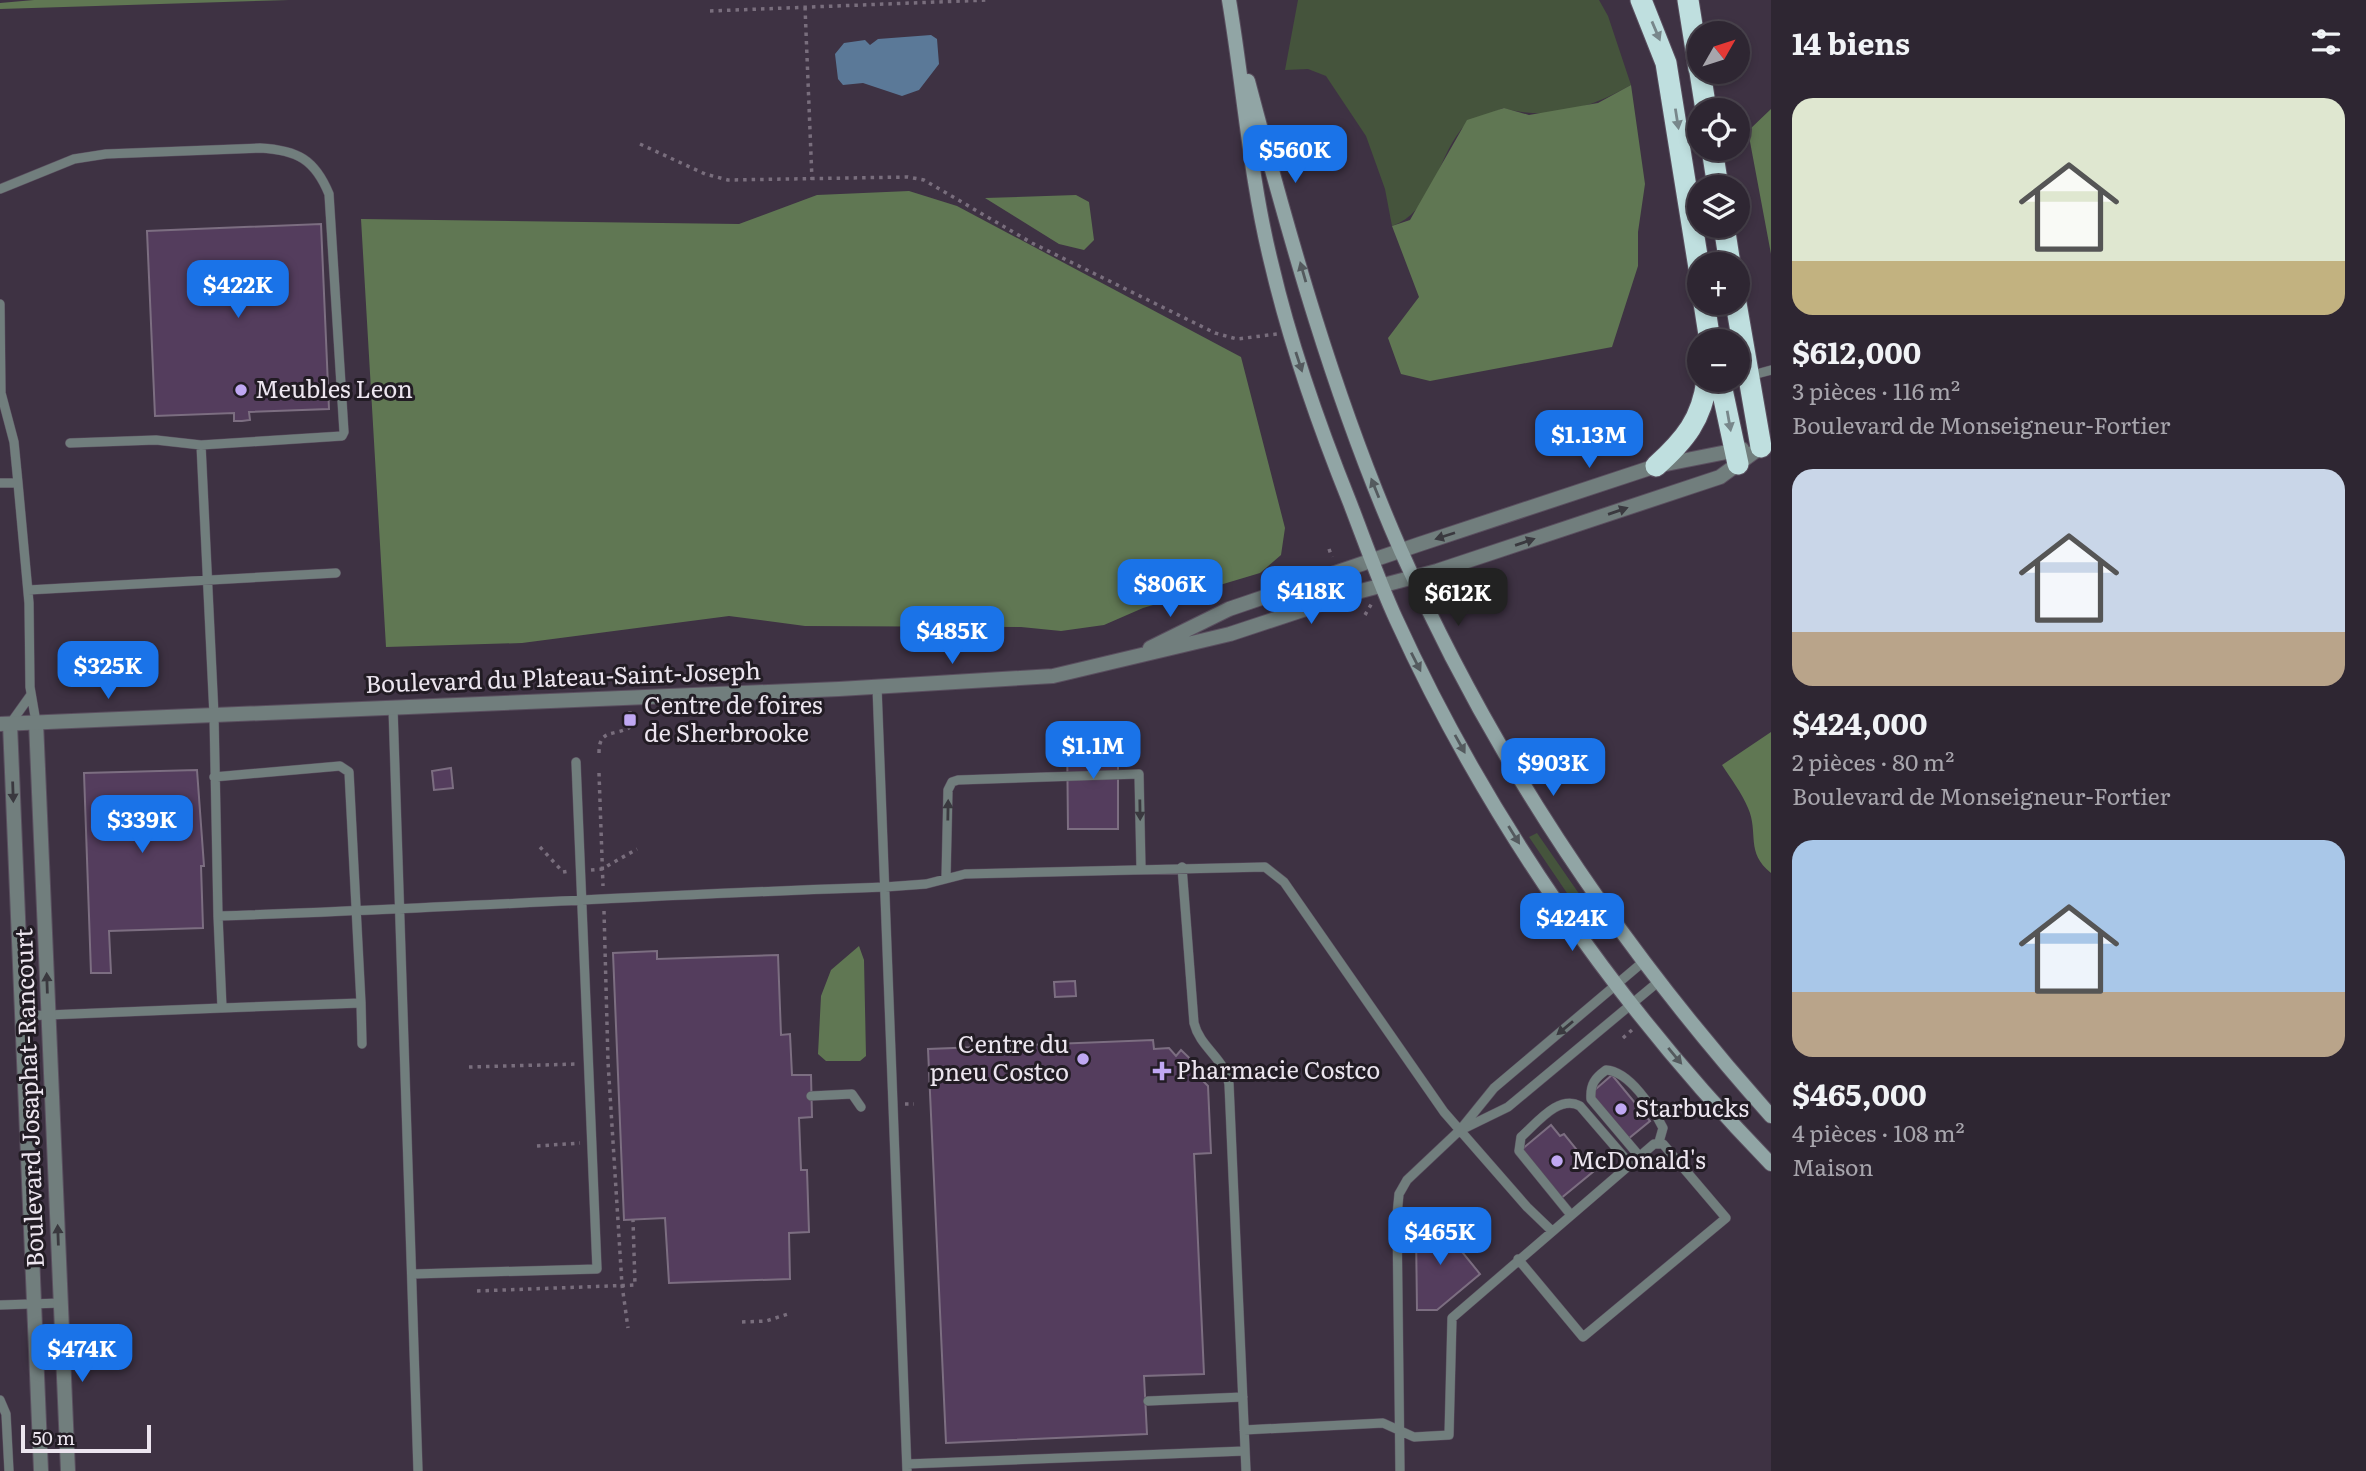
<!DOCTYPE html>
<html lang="fr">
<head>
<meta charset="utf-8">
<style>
  :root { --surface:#2e2632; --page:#3a323e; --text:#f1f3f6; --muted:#a7a5ac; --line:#49434d; --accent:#1a73e8 }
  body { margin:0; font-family:Literata,serif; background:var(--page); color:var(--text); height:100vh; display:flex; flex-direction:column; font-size:26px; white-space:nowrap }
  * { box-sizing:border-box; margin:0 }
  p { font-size:23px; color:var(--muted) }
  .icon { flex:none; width:38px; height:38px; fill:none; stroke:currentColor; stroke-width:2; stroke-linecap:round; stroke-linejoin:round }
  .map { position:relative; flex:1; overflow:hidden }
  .drawer { display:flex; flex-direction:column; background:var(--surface); width:595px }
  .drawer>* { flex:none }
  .needle { width:46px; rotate:51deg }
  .fabs { position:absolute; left:1687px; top:21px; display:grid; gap:14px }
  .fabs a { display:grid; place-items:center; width:63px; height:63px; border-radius:50%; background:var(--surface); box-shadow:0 4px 10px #0003,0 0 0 2px var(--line); font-size:35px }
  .scale { position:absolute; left:21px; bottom:18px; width:130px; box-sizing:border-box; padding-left:7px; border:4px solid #ece5ef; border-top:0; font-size:19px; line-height:24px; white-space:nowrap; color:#ece5ef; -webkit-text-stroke:5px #221c24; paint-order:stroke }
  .price { position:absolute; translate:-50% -60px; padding:0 16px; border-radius:14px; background:var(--accent); color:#fff; font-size:23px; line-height:46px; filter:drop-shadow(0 2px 4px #0008) }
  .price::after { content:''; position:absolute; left:50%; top:42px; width:21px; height:16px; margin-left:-10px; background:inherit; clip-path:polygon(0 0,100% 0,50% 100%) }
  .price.on { background:#222; color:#fff }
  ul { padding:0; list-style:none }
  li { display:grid; align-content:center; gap:14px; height:371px; padding:0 21px }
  li span { display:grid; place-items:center; height:217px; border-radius:21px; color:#555 }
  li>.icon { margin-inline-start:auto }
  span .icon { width:126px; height:126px; fill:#fffc; stroke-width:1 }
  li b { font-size:30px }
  h2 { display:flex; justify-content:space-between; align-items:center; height:84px; padding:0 21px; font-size:30px }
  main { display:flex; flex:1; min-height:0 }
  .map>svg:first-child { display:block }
  .green { fill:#45543c }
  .forest { fill:#607753 }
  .water { fill:#5b7998 }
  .building { fill:#543d5d; stroke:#7c6e81; stroke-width:2 }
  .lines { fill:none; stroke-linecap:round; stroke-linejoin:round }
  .service-casing { stroke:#5a4f5f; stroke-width:10 }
  .minor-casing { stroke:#5a4f5f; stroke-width:16 }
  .tertiary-casing { stroke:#5a4f5f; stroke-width:16 }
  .secondary-casing { stroke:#5a4f5f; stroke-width:16 }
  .motorway-casing { stroke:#5a4f5f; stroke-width:23 }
  .path { stroke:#796e7d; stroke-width:3.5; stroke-dasharray:3.5 5; stroke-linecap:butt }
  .service { stroke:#717e7d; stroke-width:9 }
  .minor { stroke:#717e7d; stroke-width:14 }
  .tertiary { stroke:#717e7d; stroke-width:14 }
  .secondary { stroke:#91a5a5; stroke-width:14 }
  .motorway { stroke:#bfdfdf; stroke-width:21 }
  .oneway { fill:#78878b }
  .oneway2 { fill:#545a5e }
  .oneway3 { fill:#3a393f }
  .poi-dot { fill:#c0a8f3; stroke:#221c24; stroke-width:2.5 }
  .labels { text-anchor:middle; stroke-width:6; stroke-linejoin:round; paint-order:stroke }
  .poi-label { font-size:24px; fill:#ece5ef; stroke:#221c24; text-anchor:start }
  .street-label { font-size:24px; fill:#ece5ef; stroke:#221c24 }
</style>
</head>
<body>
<main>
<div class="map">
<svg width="1771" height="1471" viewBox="0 0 1771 1471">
  <rect width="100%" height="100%" fill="#3e3243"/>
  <path class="green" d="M 1298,0 L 1599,0 L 1608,16 L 1631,85 C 1590,108 1550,121 1503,108 C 1491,114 1467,120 1460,131 C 1436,162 1432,212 1392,226 L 1385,189 L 1366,136 L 1326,76 L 1308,69 L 1285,70 Z
    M 1537,833 L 1600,924 L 1592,930 L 1529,837 Z"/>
  <path class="forest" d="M 34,0 L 289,0 L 0,9 L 0,3 Z
    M 1631,85 L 1645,184 L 1638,232 L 1638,266 L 1612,347 L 1430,381 L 1401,374 L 1388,338 L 1419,297 L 1392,226 L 1410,220 L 1467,120 L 1504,108 L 1529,115 L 1598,103 Z
    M 1771,109 L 1771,254 L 1748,131 Z
    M 909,191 L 957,206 L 1241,357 L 1285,528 L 1281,555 L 1260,573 L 1143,608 L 1104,625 L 1061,631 L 1021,627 L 805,626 L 729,616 L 522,643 L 386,647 L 361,219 L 739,224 L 817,195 Z
    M 1076,195 L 1089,202 L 1094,240 L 1084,250 L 1059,244 L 985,198 Z
    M 1771,732 L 1771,873 C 1745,852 1759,833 1748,808 C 1742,793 1731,779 1722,765 Z
    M 859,946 L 864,960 L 866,1056 L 860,1061 L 826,1061 L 818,1054 L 821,996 L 831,970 Z"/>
  <path class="water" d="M 931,35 L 937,39 L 939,64 L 919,90 L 902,96 L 863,83 L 843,85 L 838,79 L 835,54 L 844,43 L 865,40 L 870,45 L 878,39 Z"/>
  <path class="building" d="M 321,224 L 329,409 L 249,412 L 250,420 L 242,421 L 234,421 L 234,413 L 155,416 L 147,231 Z
    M 1118,732 L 1118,829 L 1068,829 L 1067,733 Z
    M 451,768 L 453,788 L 434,790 L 432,771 Z
    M 197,770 L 204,866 L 201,866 L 203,928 L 109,931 L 111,973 L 91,973 L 84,773 Z
    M 657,951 L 657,959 L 778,955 L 781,1035 L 790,1034 L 792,1075 L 811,1075 L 812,1117 L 799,1118 L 801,1170 L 807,1170 L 809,1232 L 789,1233 L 790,1279 L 669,1283 L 665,1218 L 624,1220 L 613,953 Z
    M 1075,981 L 1076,996 L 1055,997 L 1054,982 Z
    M 1153,1040 L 1154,1049 L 1169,1048 L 1176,1056 L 1181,1050 L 1205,1073 L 1200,1078 L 1208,1086 L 1211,1153 L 1194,1154 L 1204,1374 L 1144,1376 L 1147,1434 L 946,1443 L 928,1049 Z
    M 1612,1075 L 1650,1121 L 1628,1139 L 1590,1094 Z
    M 1551,1125 L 1560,1136 L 1564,1134 L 1594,1171 L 1560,1199 L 1521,1150 Z
    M 1433,1216 L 1480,1274 L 1437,1310 L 1417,1310 L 1416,1231 Z"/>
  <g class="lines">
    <defs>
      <path id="service" d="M 0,189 L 74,159 L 106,154 L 260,148 C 298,150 315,160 329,194 L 344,432 L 342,436 L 201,445 L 156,440 L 70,443
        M 0,304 L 1,393 L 14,442 L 18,483 L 29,603 L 30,687 L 36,722
        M 1749,376 L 1771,370
        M 201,445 L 214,715 L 218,916 C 441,909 662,894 885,887 L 926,884 L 965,874 L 1265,867 L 1284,882 L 1444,1112 L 1527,1207 L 1552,1231
        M 0,483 L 18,483
        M 28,590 L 336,573
        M 877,687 L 907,1471
        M 393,708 L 418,1471
        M 10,724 L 30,696
        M 214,777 L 340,766 L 349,772 L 361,1003 L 222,1008 L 218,916
        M 1182,867 L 1194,1023 C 1200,1048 1225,1058 1229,1084 L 1246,1471
        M 946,878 L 948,790 L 952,782 L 958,780 L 1139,774 L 1141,868
        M 361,1003 L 362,1044
        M 23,1016 L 222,1008
        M 811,1096 L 852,1094 L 861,1107
        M 1465,1128 L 1508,1107 L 1658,982
        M 1640,1157 L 1591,1099 C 1590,1084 1595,1078 1606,1070 C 1629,1071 1653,1108 1663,1128 L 1659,1142
        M 1571,1215 L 1519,1151 L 1521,1137 C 1537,1123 1559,1094 1580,1106 L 1630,1164
        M 413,1274 L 597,1269 L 576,762
        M 0,1305 L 61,1303
        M 0,1400 L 6,1414 L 9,1471
        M 1148,1401 L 1243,1397
        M 1244,1430 L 1383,1423 L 1414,1437 L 1449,1435 L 1452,1318 L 1654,1144 L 1663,1144 L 1726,1218 L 1583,1337 L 1518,1259
        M 907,1464 L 1245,1451
        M 1400,1471 L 1397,1215 L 1399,1194 L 1407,1180 L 1460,1130 L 1494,1088 L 1643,962"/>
      <path id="minor" d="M 36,722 L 68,1471
        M 10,724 L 41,1471"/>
      <path id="tertiary" d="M 1150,648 L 1229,609 L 1420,544 L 1656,466 L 1742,449
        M 0,724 L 839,689 L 1053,676 L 1230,634 L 1357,592 L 1437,571 L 1720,477 L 1761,447"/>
      <path id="secondary" d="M 1229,0 C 1244,89 1250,179 1272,266 C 1291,347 1319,426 1350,503 C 1365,542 1379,582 1396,619 C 1487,819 1618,1007 1771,1164
        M 1248,81 C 1290,240 1335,401 1401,551 C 1493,759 1620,947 1771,1116"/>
      <path id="motorway" d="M 1641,0 L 1666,63 L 1699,268
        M 1688,0 L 1699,69
        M 1700,72 L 1706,110
        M 1712,149 L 1718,187
        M 1724,226 L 1730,264
        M 1704,303 L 1710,341
        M 1736,303 L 1761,447
        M 1720,380 L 1738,464
        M 1656,466 C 1685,440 1702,419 1707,380"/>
    </defs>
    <use href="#service" class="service-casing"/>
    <use href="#minor" class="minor-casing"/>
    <use href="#tertiary" class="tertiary-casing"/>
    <use href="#secondary" class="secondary-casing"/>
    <use href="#motorway" class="motorway-casing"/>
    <path class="path" d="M 805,7 L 812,180
      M 710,11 L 987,0
      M 640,144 L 705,174 L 728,180 L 908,177 L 924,180 L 1032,243 L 1215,333 L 1237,339 L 1277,334
      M 1329,549 L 1332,557
      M 1365,615 L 1372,603
      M 599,753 C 599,729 613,736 629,728 L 630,711
      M 599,773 L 603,886
      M 540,847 L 563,872 L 569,871
      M 591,870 L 602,869 L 637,849
      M 604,911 L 608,1062 L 622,1285 L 628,1328
      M 1623,1038 L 1633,1029
      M 469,1067 L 578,1064
      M 905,1104 L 914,1104
      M 1667,1110 L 1676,1102
      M 537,1146 L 580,1143
      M 477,1291 L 635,1285 L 633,1220
      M 742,1322 L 766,1321 L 788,1314"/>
    <use href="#service" class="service"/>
    <use href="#minor" class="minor"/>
    <use href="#tertiary" class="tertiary"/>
    <use href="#secondary" class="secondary"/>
    <use href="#motorway" class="motorway"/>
  </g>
  <defs><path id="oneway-solid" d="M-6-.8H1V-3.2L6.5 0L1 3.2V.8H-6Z" transform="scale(1.75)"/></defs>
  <g class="oneway">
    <use href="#oneway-solid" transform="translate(1656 31) rotate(67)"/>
    <use href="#oneway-solid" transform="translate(1677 119) rotate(81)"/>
    <use href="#oneway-solid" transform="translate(1729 421) rotate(80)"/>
  </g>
  <g class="oneway2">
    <use href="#oneway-solid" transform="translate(1303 272) rotate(-106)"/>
    <use href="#oneway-solid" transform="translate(1299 362) rotate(72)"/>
    <use href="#oneway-solid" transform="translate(1375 488) rotate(-112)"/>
    <use href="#oneway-solid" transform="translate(1416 662) rotate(63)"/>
    <use href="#oneway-solid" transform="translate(1460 744) rotate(61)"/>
    <use href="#oneway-solid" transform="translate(1514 835) rotate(58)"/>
    <use href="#oneway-solid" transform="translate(1675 1056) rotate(50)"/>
  </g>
  <g class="oneway3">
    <use href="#oneway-solid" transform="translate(1618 511) rotate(-19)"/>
    <use href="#oneway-solid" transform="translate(1445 536) rotate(162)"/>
    <use href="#oneway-solid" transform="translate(1525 542) rotate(-19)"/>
    <use href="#oneway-solid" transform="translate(13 792) rotate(88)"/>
    <use href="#oneway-solid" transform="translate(948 810) rotate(-89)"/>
    <use href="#oneway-solid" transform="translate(1140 810) rotate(89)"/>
    <use href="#oneway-solid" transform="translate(47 983) rotate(-92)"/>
    <use href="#oneway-solid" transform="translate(1565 1028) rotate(140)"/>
    <use href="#oneway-solid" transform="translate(58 1235) rotate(-92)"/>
  </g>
  <g class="poi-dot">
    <circle cx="241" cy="390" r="7"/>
    <rect x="623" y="713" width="14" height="14" rx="3.5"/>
    <circle cx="1083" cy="1059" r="7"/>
    <path d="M1158.5 1060.5h7v7h7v7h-7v7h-7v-7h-7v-7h7z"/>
    <circle cx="1621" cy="1109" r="7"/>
    <circle cx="1557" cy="1161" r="7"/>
  </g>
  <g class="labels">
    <g class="poi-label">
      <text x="255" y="398">Meubles Leon</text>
      <text x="644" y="714">Centre de foires<tspan x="644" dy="28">de Sherbrooke</tspan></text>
      <text x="1069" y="1053" text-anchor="end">Centre du<tspan x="1069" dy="28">pneu Costco</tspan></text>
      <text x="1176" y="1079">Pharmacie Costco</text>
      <text x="1635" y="1117">Starbucks</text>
      <text x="1571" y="1169">McDonald's</text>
    </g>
    <g class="street-label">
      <text transform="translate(563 678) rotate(-2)" y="8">Boulevard du Plateau-Saint-Joseph</text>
      <text transform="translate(30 1098) rotate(-92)" y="8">Boulevard Josaphat-Rancourt</text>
    </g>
  </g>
</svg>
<div class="fabs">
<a><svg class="needle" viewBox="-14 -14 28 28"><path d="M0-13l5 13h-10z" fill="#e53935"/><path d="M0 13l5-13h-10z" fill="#a7a5ac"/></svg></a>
<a><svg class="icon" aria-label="locate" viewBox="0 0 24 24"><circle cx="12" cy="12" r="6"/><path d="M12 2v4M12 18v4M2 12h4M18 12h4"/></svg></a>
<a><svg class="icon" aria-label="layers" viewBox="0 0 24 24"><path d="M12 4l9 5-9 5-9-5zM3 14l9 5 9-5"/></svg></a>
<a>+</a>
<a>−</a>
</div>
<div class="scale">50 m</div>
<b class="price" style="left:1295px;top:185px">$560K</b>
<b class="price" style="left:238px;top:320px">$422K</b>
<b class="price" style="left:1589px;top:470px">$1.13M</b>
<b class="price" style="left:1170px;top:619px">$806K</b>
<b class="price" style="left:1311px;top:626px">$418K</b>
<b class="price on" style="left:1458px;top:628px">$612K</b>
<b class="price" style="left:952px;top:666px">$485K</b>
<b class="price" style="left:108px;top:701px">$325K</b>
<b class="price" style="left:1093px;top:781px">$1.1M</b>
<b class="price" style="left:1553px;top:798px">$903K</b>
<b class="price" style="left:142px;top:855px">$339K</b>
<b class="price" style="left:1572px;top:953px">$424K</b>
<b class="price" style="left:1440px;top:1267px">$465K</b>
<b class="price" style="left:82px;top:1384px">$474K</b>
</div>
<section class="drawer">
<h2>14 biens<svg class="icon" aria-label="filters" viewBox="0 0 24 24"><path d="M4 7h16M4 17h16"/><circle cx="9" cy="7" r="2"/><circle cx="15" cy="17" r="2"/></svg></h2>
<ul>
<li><span style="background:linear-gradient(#dfe7d0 75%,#c2b280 0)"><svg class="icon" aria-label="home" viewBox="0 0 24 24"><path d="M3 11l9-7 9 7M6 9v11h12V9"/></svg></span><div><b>$612,000</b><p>3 pièces · 116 m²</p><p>Boulevard de Monseigneur-Fortier</p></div></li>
<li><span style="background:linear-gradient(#c9d6e8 75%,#b9a48a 0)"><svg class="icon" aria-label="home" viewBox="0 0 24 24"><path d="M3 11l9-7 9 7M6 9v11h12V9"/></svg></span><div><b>$424,000</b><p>2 pièces · 80 m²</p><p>Boulevard de Monseigneur-Fortier</p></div></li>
<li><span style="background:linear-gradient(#a9c7e8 70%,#b9a48a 0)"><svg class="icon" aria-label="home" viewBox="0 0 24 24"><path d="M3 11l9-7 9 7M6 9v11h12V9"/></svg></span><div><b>$465,000</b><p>4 pièces · 108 m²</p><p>Maison</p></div></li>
</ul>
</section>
</main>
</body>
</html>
